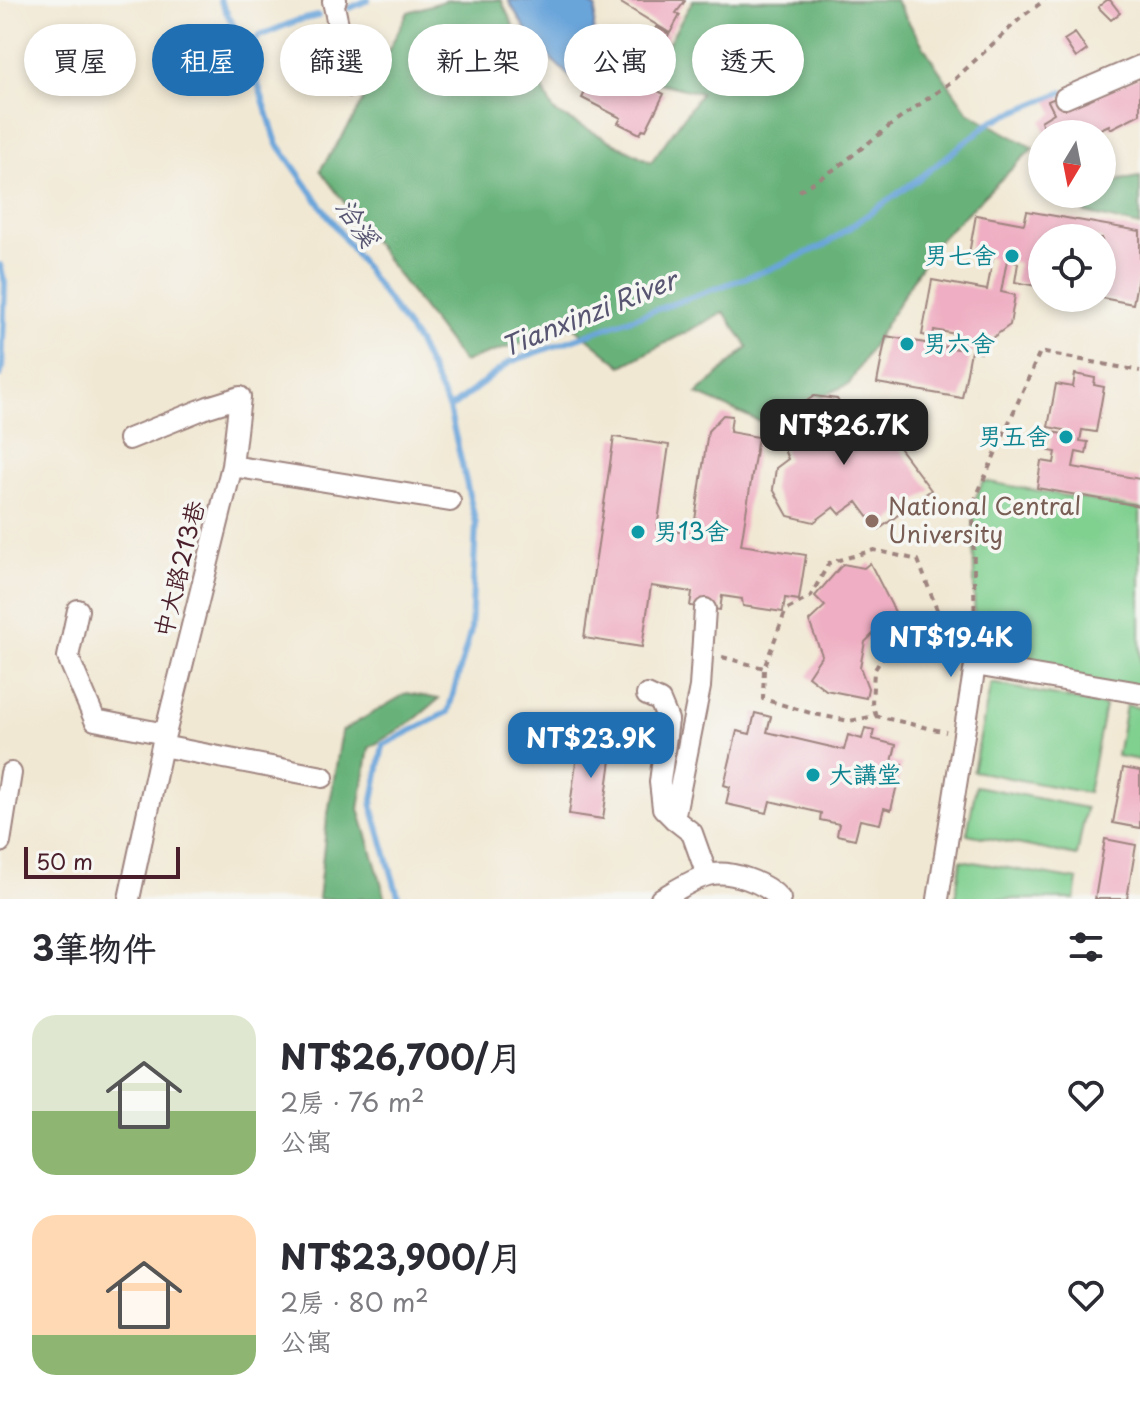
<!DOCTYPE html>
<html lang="zh-TW">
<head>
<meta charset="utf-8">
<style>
  :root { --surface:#fff; --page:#f7f7f7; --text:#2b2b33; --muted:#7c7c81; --accent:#1f6fb2 }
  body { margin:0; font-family:"Playpen Sans","LXGW WenKai TC",sans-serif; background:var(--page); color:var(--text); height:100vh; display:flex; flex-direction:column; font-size:30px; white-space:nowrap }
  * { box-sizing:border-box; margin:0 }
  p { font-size:26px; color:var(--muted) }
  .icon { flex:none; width:44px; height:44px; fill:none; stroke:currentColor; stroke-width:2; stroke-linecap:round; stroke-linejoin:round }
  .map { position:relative; height:899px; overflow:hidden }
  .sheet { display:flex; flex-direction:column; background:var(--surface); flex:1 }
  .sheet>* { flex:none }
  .banner { position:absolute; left:24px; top:24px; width:1092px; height:72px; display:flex; gap:16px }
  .needle { width:52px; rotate:190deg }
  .buttons { position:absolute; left:1028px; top:120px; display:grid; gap:16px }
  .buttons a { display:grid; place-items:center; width:88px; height:88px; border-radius:50%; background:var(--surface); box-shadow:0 4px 12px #0003; font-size:40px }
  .scale { position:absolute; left:24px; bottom:20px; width:156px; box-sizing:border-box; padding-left:8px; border:4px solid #4a1f2b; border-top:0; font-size:22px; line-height:28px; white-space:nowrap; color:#4a1f2b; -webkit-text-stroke:6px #f6f6f2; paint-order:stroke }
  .price { position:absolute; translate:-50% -68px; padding:0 18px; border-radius:16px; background:var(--accent); color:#fff; font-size:26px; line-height:52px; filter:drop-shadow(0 2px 4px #0008) }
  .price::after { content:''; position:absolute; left:50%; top:48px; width:24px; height:18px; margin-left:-12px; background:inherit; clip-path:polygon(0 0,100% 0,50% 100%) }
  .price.current { background:#222; color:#fff }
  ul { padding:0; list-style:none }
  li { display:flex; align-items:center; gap:24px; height:200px; padding:0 32px }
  li span { display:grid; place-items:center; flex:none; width:224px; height:160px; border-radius:24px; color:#555 }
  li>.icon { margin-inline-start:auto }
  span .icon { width:96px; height:96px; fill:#fffc; stroke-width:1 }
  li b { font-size:34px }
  h2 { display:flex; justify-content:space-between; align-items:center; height:96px; padding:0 32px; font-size:34px }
  .tag { padding:0 28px; border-radius:36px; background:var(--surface); box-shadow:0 4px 12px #0003; font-size:28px; line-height:72px }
  .tag.current { background:var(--accent); color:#fff }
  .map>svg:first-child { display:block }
  .green { fill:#80d090; stroke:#65785e; stroke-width:2 }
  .forest { fill:#68b27a; stroke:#596852; stroke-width:2 }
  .water { fill:#6aa5da; stroke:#5a6282; stroke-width:2 }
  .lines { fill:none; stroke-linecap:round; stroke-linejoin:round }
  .stream { stroke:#6aa5da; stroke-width:6 }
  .building { fill:#efaec3 }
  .minor-casing { stroke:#9e847f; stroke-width:24 }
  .path { stroke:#9e847f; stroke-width:4; stroke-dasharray:6 6; stroke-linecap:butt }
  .minor { stroke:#fff; stroke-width:20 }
  .culture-dot { fill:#0f9aa8; stroke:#f6f6f2; stroke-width:3 }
  .education-dot { fill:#8d6e63; stroke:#f6f6f2; stroke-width:3 }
  .labels { text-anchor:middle; stroke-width:7; stroke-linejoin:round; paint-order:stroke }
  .culture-label { font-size:24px; fill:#0d838f; stroke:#f6f6f2; text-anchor:start }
  .education-label { font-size:24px; fill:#785e54; stroke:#f6f6f2; text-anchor:start }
  .street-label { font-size:24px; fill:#4a1f2b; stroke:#f6f6f2 }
  .water-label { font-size:26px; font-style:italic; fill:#575571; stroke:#f6f6f2 }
</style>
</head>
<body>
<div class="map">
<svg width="1140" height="899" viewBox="0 0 1140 899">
  <rect width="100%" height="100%" fill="#f6f6f2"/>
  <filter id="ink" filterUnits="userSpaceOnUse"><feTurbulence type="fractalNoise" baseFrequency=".0125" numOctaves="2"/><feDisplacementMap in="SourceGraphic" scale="16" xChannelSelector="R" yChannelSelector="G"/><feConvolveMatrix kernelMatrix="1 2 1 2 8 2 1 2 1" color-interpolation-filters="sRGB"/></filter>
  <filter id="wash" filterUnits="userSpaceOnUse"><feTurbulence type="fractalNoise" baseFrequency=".006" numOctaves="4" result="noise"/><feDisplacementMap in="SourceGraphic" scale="32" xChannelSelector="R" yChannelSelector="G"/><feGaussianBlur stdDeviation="1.8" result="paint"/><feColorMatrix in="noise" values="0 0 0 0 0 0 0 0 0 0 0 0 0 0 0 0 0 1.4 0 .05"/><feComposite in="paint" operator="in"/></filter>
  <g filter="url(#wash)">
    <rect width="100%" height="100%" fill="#f1e8d3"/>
    <path class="green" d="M 983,481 L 1140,509 L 1140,692 L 975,665 L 973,504 Z
      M 991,683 L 1105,706 L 1088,793 L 973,771 Z
      M 1126,705 L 1140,708 L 1140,760 L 1117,756 Z
      M 976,786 L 1086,808 L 1077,856 L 967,834 Z
      M 961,860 L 1078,880 L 1075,899 L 955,899 Z"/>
    <path class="forest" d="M 447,0 L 501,0 L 554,112 L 651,162 L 701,93 L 647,80 L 693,0 L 895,0 L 934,63 L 968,112 L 1033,148 L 934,245 L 849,384 L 763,423 L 697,394 L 748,347 L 724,312 L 622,366 L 573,326 L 463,362 L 320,170 L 352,121 L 408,12 Z
      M 1140,177 L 1140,226 L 1085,213 L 1120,180 Z
      M 407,693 L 439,699 L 414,720 L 369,748 L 359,809 L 386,899 L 318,899 L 327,820 L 342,731 Z"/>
    <path class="water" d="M 508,0 L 583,0 L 596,8 L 593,34 L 573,80 L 533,41 Z"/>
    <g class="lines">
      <path class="stream" d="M 220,0 L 248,53 L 277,143 L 418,343 L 449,409
        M 350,8 L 368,0
        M 248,53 L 259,36 L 296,21 L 318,16
        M 0,265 L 5,283 L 2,369 L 0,376
        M 399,899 L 372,806 L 383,745 L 448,712 L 471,630 L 476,524 L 449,409 L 510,362 L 770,269 L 825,245 L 921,177 L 992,121 L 1063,92"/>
    </g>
    <g id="blocks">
      <path class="building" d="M 616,0 L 683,0 L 685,1 L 676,13 L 680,15 L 670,33 Z
        M 1107,0 L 1110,0 L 1120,13 L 1111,20 L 1098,7 Z
        M 656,27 L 669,34 L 651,72 L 645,69 L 639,81 L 664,94 L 646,130 L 643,129 L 640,134 L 618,123 L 621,118 L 582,98 L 601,60 L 625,73 L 631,61 L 639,66 L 646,54 L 642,52 Z
        M 1075,33 L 1087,50 L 1076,58 L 1064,40 Z
        M 1140,77 L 1140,114 L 1110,129 L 1109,125 L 1090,134 L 1046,134 L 1041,121 L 1054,113 L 1048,101 L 1060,96 L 1064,108 Z
        M 1027,211 L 1140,231 L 1140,266 L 1133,304 L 1102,298 L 1102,238 L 1042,238 L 1042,287 L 1015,282 L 1018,263 L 1007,260 L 1001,292 L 1015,295 L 1010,325 L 992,338 L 985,337 L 981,353 L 971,351 L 962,398 L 877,383 L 886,336 L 958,349 L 961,335 L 934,330 L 933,337 L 922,335 L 932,280 L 987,290 L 993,258 L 969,254 L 976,215 L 1024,224 Z
        M 1075,374 L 1095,378 L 1094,385 L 1104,387 L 1096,432 L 1082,430 L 1080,441 L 1088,442 L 1086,454 L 1076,452 L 1073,467 L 1140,479 L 1140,506 L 1037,488 L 1041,461 L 1054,463 L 1056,452 L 1049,451 L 1052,432 L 1063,434 L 1064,430 L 1048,427 L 1056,384 L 1073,387 Z
        M 814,396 L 837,399 L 851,422 L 884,428 L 931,490 L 878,530 L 857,502 L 840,514 L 834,507 L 814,522 L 788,516 L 773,489 L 776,468 L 788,459 L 785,452 L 786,436 L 794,432 L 798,407 Z
        M 723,415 L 732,416 L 730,432 L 758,437 L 741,545 L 806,555 L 799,600 L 785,598 L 783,612 L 743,606 L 742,599 L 722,596 L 720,610 L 690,606 L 692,592 L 651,586 L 642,647 L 584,638 L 614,437 L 669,445 L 657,529 L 693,534 L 708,431 Z
        M 870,563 L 895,612 L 865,642 L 860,667 L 868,688 L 866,698 L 826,690 L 808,676 L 822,655 L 809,621 L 825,606 L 815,596 L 843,564 L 864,568 Z
        M 755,713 L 771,717 L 767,732 L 844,750 L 848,735 L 862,739 L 865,728 L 874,730 L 872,739 L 896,745 L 892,762 L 902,764 L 891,810 L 884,808 L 880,824 L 860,820 L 855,839 L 837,835 L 839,824 L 820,820 L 821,813 L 770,801 L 767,813 L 726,804 L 730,787 L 724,785 L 737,731 L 750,734 Z
        M 579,740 L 613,745 L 603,819 L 569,814 Z
        M 1123,768 L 1140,771 L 1140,828 L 1113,823 Z
        M 1105,839 L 1136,845 L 1127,899 L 1095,899 Z"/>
    </g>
  </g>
  <g filter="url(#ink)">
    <use href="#blocks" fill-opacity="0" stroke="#9e847f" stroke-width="2"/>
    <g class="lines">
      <defs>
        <path id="minor" d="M 336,0 L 333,1 L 351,86
          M 1065,98 L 1140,66
          M 129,439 L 208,407 L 240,397 L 232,466
          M 705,609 L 700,687 L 674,819 L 692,833 L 707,875
          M 78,610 L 68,657 L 95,720 L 165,734
          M 647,695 L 660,701 L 668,720 L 660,782 L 663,808 L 674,819
          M 162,746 L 323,777
          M 0,842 L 11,773
          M 129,899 L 162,746 L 232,466 L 450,501
          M 661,899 C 675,891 693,879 708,875 C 730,869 766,883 780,899
          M 938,899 L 975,665 L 1140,693"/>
      </defs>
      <use href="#minor" class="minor-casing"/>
      <path class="path" d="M 799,191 L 838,167 L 891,125 L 955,79 L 1024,15 L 1045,0
        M 975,646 L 973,504 L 1040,352 L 1140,371
        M 722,657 L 764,668
        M 876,716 L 872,703 L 874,671 L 896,636 L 931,643 L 937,610 L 918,560 L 874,550 L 829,563 L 810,597 L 786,610 L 764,668 L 763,699 L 814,714 L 849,721 L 876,716 L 946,732"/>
      <use href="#minor" class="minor"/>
    </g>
  </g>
  <g class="culture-dot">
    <circle cx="1012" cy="256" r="8"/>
    <circle cx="907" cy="344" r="8"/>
    <circle cx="1066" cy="437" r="8"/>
    <circle cx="638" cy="532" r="8"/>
    <circle cx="813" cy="775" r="8"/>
  </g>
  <circle class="education-dot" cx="872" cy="521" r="8"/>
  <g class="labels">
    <g class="culture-label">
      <text x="996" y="264" text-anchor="end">男七舍</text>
      <text x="923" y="352">男六舍</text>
      <text x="1050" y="445" text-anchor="end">男五舍</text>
      <text x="654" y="540">男13舍</text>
      <text x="829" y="783">大講堂</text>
    </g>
    <g class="education-label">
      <text x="888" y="515">National Central<tspan x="888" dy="28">University</tspan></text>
    </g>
    <g class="street-label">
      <text transform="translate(180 569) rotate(-76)" y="8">中大路213巷</text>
    </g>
    <g class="water-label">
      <text transform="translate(357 223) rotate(55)" y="9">洽溪</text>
      <text transform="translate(589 314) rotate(-22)" y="9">Tianxinzi River</text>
    </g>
  </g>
</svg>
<div class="buttons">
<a><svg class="needle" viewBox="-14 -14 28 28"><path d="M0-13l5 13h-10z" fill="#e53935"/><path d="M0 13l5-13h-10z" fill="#7c7c81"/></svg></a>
<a><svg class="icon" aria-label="locate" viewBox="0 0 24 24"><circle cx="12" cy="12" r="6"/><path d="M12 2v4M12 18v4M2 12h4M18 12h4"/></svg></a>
</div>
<div class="scale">50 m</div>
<b class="price current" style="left:844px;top:467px">NT$26.7K</b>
<b class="price" style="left:951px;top:679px">NT$19.4K</b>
<b class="price" style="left:591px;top:780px">NT$23.9K</b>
<div class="banner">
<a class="tag">買屋</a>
<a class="tag current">租屋</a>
<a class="tag">篩選</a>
<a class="tag">新上架</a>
<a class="tag">公寓</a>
<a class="tag">透天</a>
</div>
</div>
<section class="sheet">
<h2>3筆物件<svg class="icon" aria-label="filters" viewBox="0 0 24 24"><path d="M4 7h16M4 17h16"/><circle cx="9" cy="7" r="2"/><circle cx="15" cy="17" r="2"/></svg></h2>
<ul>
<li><span style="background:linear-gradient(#dfe7d0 60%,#8fb573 0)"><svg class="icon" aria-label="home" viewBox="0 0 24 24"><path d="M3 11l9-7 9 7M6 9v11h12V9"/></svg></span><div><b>NT$26,700/月</b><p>2房 · 76 m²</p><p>公寓</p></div><svg class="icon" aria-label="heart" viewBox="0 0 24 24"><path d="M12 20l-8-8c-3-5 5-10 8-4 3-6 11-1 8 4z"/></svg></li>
<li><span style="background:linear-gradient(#ffd9b3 75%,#8fb573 0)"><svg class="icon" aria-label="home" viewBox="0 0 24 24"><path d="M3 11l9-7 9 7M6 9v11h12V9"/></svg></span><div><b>NT$23,900/月</b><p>2房 · 80 m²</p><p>公寓</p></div><svg class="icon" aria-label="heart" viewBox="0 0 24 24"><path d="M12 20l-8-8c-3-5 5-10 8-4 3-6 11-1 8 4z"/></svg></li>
</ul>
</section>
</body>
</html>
